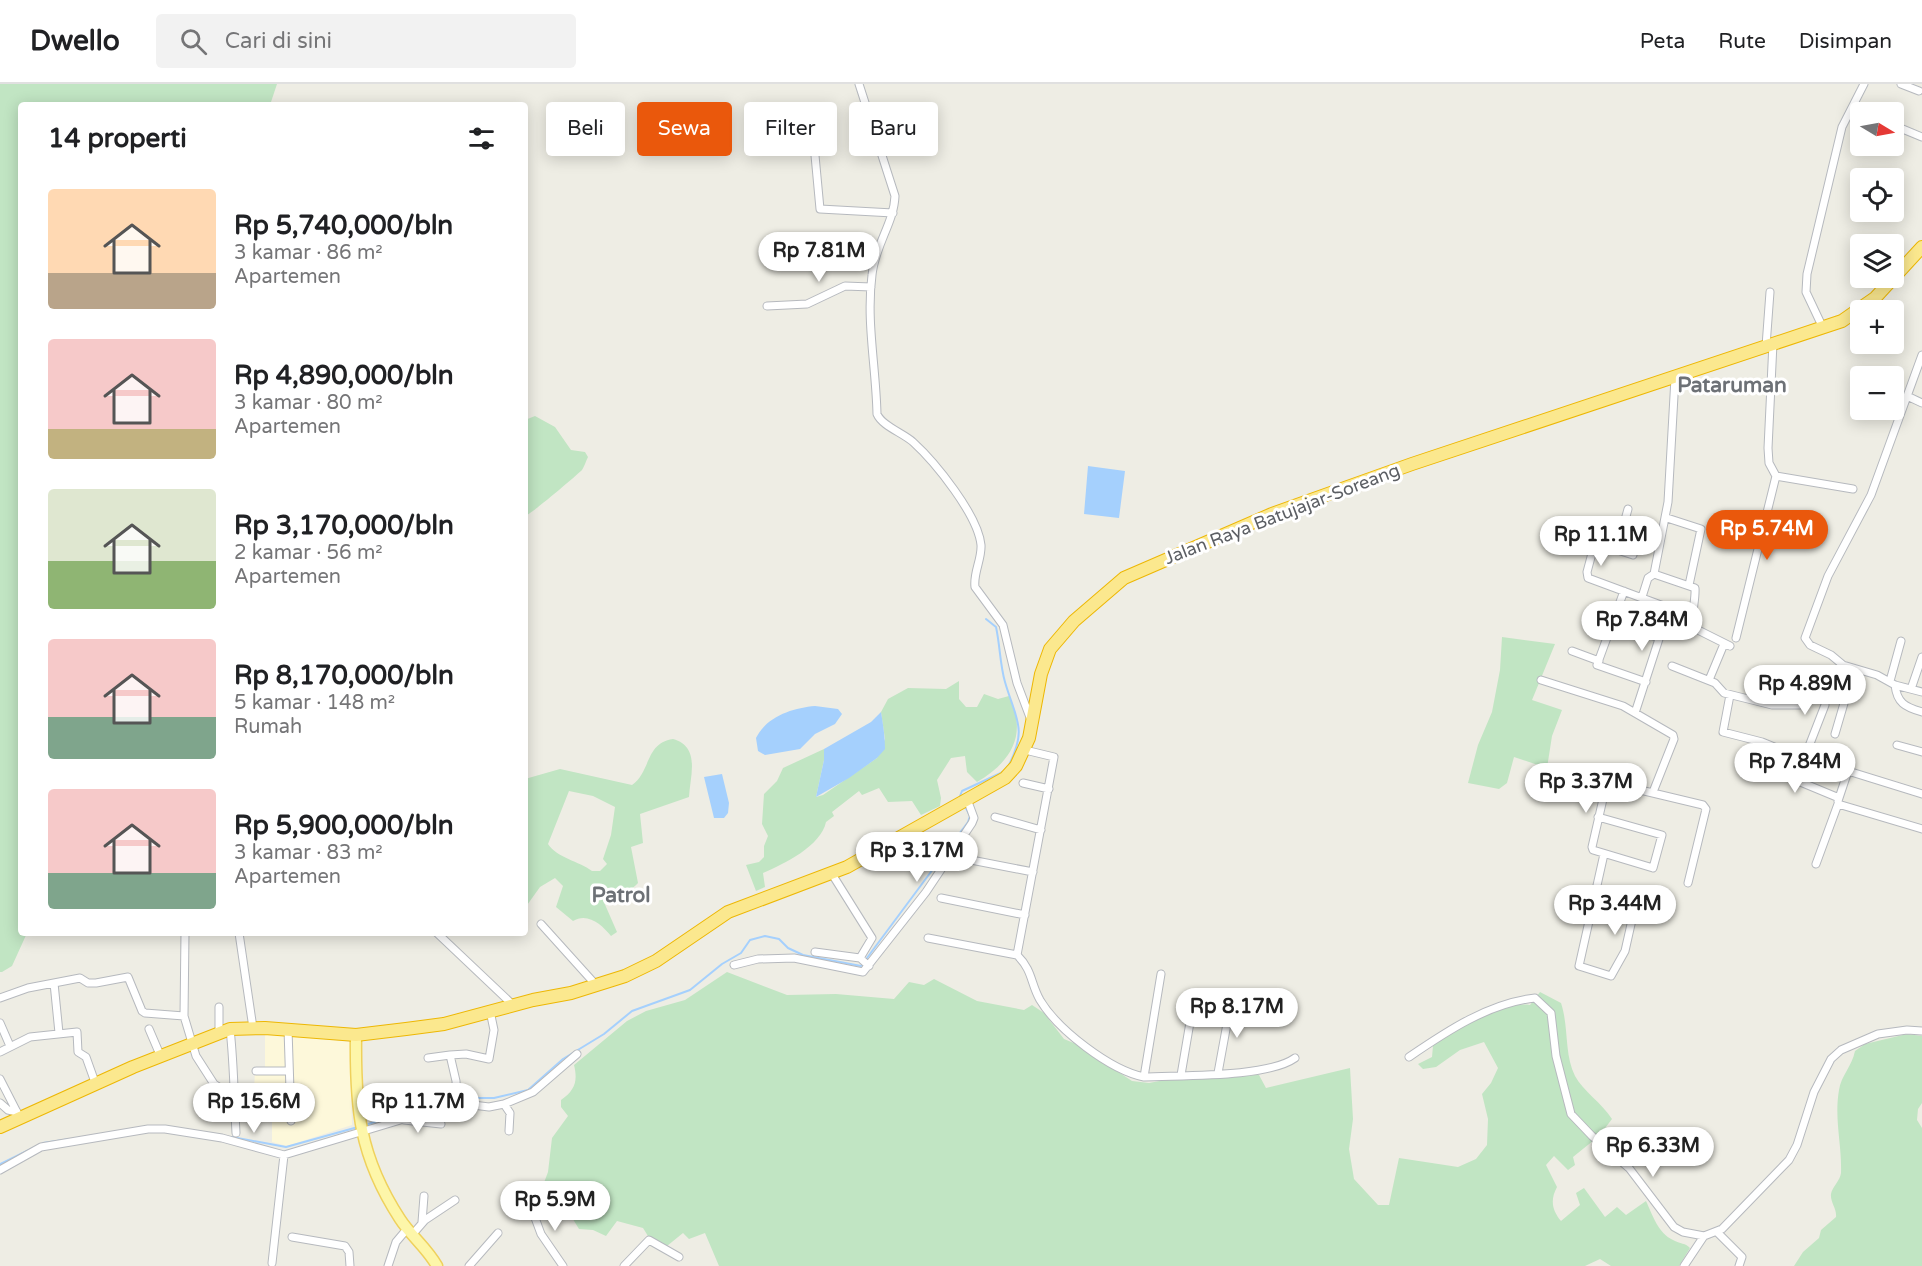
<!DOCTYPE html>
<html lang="id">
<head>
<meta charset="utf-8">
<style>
  :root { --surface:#fff; --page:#f2f2f2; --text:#202124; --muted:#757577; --line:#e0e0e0; --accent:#ea580c }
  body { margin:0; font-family:"Varela Round",sans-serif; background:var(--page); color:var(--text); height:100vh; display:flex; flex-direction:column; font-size:22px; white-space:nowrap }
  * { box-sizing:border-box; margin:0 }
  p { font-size:20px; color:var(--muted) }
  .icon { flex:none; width:33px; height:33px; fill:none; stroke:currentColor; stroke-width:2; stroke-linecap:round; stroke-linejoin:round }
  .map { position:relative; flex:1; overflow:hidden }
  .drawer { position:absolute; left:18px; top:18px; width:510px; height:834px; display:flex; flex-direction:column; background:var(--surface); border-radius:6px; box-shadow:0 3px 15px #0003 }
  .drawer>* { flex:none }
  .top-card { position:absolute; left:546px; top:18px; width:570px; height:54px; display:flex; gap:12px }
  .needle { width:39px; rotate:100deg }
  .tools { position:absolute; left:1850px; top:18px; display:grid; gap:12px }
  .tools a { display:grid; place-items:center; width:54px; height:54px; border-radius:6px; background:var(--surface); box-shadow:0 3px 15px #0003; font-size:30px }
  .price { position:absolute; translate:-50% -51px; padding:0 14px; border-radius:21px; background:#fff; color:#222; font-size:20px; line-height:39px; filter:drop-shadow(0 2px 3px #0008) }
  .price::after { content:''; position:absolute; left:50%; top:36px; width:18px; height:14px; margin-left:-9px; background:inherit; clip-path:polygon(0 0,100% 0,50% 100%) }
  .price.current { background:var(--accent); color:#fff }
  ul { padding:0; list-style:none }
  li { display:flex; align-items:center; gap:18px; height:150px; padding:0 30px }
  li span { display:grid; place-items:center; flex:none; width:168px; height:120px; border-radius:6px; color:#555 }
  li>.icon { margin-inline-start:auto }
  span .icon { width:72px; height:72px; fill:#fffc; stroke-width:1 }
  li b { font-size:26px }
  h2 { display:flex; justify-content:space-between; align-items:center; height:72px; padding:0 30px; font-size:26px }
  .pill { padding:0 21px; border-radius:6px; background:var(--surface); box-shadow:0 3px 15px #0003; font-size:21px; line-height:54px }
  .pill.current { background:var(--accent); color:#fff }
  header { display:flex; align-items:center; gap:36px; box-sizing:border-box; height:84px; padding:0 30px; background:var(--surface); border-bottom:2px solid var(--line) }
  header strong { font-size:28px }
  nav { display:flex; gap:33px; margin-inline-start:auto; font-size:21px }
  .search { width:420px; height:54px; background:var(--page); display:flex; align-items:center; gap:15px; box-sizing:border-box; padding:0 21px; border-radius:6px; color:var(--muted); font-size:22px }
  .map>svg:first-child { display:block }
  .commercial { fill:#fdf8da }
  .green { fill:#c1e5c3; fill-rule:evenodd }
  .water { fill:#a5d0fd }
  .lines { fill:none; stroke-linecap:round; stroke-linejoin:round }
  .stream { stroke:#a5d0fd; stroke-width:2 }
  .street-casing { stroke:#b6b9be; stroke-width:9 }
  .primary-casing { stroke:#efd15c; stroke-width:13 }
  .highway-casing { stroke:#edb704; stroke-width:14 }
  .street { stroke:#fff; stroke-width:7 }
  .primary { stroke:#fdf6a9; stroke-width:10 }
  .highway { stroke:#fbe88e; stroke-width:12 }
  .labels { text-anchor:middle; stroke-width:6; stroke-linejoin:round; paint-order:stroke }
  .street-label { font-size:18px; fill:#5c5f64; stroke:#fff }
  .quarter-label { font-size:21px; font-weight:bold; fill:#6d7176; stroke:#fff }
</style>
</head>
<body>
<header>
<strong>Dwello</strong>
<div class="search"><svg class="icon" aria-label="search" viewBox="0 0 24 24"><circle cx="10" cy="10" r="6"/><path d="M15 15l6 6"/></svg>Cari di sini</div>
<nav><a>Peta</a><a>Rute</a><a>Disimpan</a></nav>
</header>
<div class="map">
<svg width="1922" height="1182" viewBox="0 0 1922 1182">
  <rect width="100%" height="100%" fill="#eeede4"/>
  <path class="commercial" d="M 265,948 L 350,958 L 352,1041 L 287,1062 L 272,1058 L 272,1005 L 254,1004 L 255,989 L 265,989 Z"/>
  <path class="green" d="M 0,0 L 277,0 L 270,21 L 21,21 L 21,849 L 27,849 L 12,882 L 2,888 L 0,888 Z
    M 535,332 L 555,343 L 571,366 L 585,368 L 588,373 C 586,377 584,383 582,386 C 577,391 529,432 525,432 L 525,336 Z
    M 1502,553 L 1555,560 L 1532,616 L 1562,626 L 1552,652 L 1547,684 L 1514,673 L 1507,699 L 1499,705 L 1468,699 L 1478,661 L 1492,628 L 1500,586 Z
    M 959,597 L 959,615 L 966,623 L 977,623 L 984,610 L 998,615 L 1009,612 C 1028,651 1011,678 977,698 L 967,688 L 965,672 L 951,674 L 937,696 L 941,714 L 940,722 L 921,731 L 912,717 L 888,718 L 879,704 L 862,711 L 859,707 L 832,728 L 834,732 L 826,738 C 821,762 784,780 763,789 L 765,803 L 756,807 L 746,781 L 759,778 L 764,773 L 764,762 L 768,752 L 762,740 L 764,710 L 777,697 L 783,684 L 824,665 L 824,676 L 816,713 L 823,711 L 877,674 L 885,655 L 881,628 L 888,615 L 908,604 L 946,605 Z
    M 673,655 C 701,663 690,692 689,713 L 640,730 L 643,759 L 631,763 L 638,799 C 628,811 613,806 603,816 L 617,848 L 611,852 C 602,841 588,828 573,837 L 556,823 L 563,802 L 555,794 L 540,803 L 525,824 L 525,695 L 560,685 L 632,701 C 651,688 645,659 673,655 ZM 569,707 L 593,712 L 615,723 L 611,751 L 603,775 L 607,780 L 600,787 L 592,787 C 579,777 557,774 548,760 Z
    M 727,888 L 787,911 L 836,910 L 894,915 L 909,898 L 924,901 L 934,895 L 977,917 L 1024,926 L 1032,921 L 1044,929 L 1064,955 L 1076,960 L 1132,997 L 1149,999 L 1180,993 L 1259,991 L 1266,1004 L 1350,984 L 1353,1035 L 1349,1065 L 1354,1095 L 1378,1121 L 1389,1121 L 1399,1074 L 1458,1083 L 1476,1075 L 1487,1061 L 1488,1035 L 1482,1010 L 1491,999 L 1498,984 L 1484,958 L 1460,966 L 1436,983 L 1423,985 L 1418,980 L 1432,973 L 1433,962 C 1458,944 1497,917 1530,921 L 1540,908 L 1561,919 C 1569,943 1564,970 1575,992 C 1583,1007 1602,1019 1612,1035 L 1599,1052 L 1573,1073 L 1575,1081 L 1568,1086 L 1554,1072 L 1546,1081 L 1557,1103 C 1550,1116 1552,1126 1561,1137 L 1580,1121 L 1576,1109 L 1584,1104 L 1605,1133 L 1617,1123 L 1626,1131 L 1646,1117 C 1653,1132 1658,1149 1673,1156 C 1680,1160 1686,1159 1690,1164 L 1679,1182 L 1611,1182 L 1600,1175 L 1585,1182 L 719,1182 L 705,1149 L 689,1155 L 683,1149 L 667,1162 L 648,1152 L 643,1144 L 617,1137 L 606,1152 L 593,1146 L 579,1145 L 563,1119 L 545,1115 L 542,1104 L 548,1088 L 552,1054 L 568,1032 L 561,1023 L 561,1016 C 575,1006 578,997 574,981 L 627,937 L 646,927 L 685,916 Z
    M 1907,950 L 1922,952 L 1922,1019 L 1918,1025 L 1917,1036 L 1922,1044 L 1922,1182 L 1794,1182 L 1803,1168 L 1819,1154 L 1821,1146 L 1836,1133 C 1837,1125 1830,1118 1831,1110 C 1832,1103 1840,1097 1841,1089 C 1842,1061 1834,1035 1839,1006 C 1841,992 1852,982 1855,967 L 1865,960 Z"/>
  <path class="water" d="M 1088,382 L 1125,387 L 1119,434 L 1084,430 Z
    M 815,622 L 838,625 L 842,630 L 835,640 L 815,650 L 800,665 L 765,671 L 758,667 L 756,654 C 767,632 793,624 815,622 Z
    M 881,628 C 883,640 885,652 885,665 L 877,674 L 849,694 L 816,713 L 824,676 L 824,665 L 871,638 Z
    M 722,690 L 729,719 L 728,729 L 724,734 L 714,734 L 704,693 Z"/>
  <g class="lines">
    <path class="stream" d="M 986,535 L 996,543 C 1000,561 1000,581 1005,598 C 1016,636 1028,644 1008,683
      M 960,712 L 962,707 L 1005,687
      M 464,1014 L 494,1014 L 528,1006 L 563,975 L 604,950 L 632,927 L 690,906 L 722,880 L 741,869 L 750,856 L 765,852 L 779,855 L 788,864 L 803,871 L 861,882 L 968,738 L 970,732 L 966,724
      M 366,1041 L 404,1027 L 453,1014
      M 161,1042 L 209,1049
      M 232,1053 L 286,1063 L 358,1043
      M 43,1059 L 70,1055
      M 0,1080 L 35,1063"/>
    <defs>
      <path id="street" d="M 859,0 L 895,112 C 894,139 875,161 872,191 C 866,237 876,283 877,330 C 882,342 903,349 913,358 C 935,378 978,431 981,461 C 982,475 973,489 975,503 L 1003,541 L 1017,599 L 1031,636
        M 1901,0 L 1919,7
        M 807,31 L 813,50 L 820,125 L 893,129
        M 1893,41 L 1922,53
        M 767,222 L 807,220 L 845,202 L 871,203
        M 1823,244 L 1806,208 L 1807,190 L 1842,43 L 1864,0
        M 1766,262 L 1770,208
        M 1922,271 L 1871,411 L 1828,492 L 1805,554 L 1810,561 L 1831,571 L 1843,581 L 1877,591 L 1895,601 C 1897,619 1905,623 1922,628
        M 1675,294 L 1668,418 L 1654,490 L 1695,504 C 1696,517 1690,532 1694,544 L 1730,562
        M 1907,312 L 1922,319
        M 1776,392 L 1853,405
        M 1667,434 L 1701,445 L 1689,501
        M 1563,439 L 1598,447 L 1587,488 L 1588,494 L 1669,524 L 1635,629
        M 1596,459 L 1633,471
        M 1617,465 L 1628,425
        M 1624,507 L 1597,581 L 1646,598
        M 1642,513 L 1648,494 L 1654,490
        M 1613,538 L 1659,554
        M 1736,554 L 1776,392 L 1769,379 L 1768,364 L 1773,259
        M 1572,567 L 1599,577
        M 1672,582 L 1715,599 L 1724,609 L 1772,621 L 1800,621 L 1808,599
        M 1541,596 L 1623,622 L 1673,651 L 1674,655 L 1653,708
        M 1709,596 L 1724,560
        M 1890,597 L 1901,557
        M 1895,601 L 1922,608
        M 1911,605 L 1922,573
        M 1730,611 L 1723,648 L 1762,658 L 1804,675
        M 1825,621 L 1804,675 L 1798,697 L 1839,714
        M 1835,650 L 1854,585
        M 1897,661 L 1922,668
        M 1025,666 L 1054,673 L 1017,871 C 1033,887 1030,898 1040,916 C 1058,946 1110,986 1144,993 C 1180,991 1267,994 1295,974
        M 1807,666 L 1850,678 L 1848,687 L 1922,710
        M 1023,699 L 1049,705
        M 1838,717 L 1848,687
        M 995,733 L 1041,746
        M 1598,733 L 1662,751 L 1653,784 L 1593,766 L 1592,763 L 1606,702 L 1611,699 L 1703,721 L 1706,725 L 1688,799
        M 1604,770 L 1579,882 L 1611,892 L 1625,867 L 1636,818
        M 966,775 L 1033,788
        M 1816,780 L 1838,720 L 1922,745
        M 832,790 L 872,854 L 860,874
        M 941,814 L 1025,831
        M 541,840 L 596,901
        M 185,849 L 184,932 L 196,972 L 214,1000 L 234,1013
        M 239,849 L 253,944
        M 437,849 L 513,921
        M 928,854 L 1017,871
        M 815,868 L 860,874 L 869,882
        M 734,881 L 758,875 L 794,874 L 863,888 L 926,808 L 972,739 L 974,734 L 967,715
        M 54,899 L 59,949
        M 0,914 L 28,904 L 80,894 L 88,899 L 96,899 L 128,893 L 142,927 L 145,929 L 184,932
        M 0,939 L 10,962
        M 149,945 L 161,973
        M 230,945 C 234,980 234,1014 236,1049
        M 288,945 L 291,1037
        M 219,949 L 219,923
        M 0,968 L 30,953 L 77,948 L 78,968 L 86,973 L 96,1001
        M 450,971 L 466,970 L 489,975 L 494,946 L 490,927
        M 1409,973 C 1447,947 1489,919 1535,914 L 1551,929 L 1556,972 L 1571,1030 L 1592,1052 L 1629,1084 L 1674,1143 L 1683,1148 L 1704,1152
        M 428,974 L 450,971 L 456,997 L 457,1019
        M 256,987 L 288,987
        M 1218,989 L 1231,918
        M 1181,991 L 1194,915
        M 1144,993 L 1161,890
        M 0,995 L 20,1034
        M 0,1019 L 8,1026 L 17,1028
        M 504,1020 L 510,1029 L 509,1047
        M 358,1025 L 380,1023 L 406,1005
        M 404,1036 L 441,1040
        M 0,1086 L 41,1063 L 148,1045 L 165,1045 L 222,1054 L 284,1071 L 457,1019 L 489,1023 L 504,1020 L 533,1008 L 577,970
        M 531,1123 L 541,1150 L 563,1182
        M 422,1138 L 424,1112
        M 1717,1148 L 1742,1173 L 1739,1182
        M 412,1151 L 425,1136 L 455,1116
        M 292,1153 L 345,1162 L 349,1168 L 350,1182
        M 272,1179 L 284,1071
        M 388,1182 L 396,1158 L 407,1145
        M 469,1182 L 498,1149
        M 624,1182 L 649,1156 L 679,1173
        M 1684,1182 L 1704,1152 L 1722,1145 L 1789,1076 L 1797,1061 L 1814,1008 L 1831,975 L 1841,966 L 1878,950 L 1907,946 L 1922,947"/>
      <path id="primary" d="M 356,951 C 355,1024 359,1072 400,1135 C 411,1152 427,1164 437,1182"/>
      <path id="highway" d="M 0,1043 L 133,983 L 230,945 L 265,944 L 356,951 L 406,945 L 444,940 L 533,916 L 571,909 L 625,892 L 656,877 L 728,828 L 847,783 L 1005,694 L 1016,682 L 1029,654 L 1041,590 L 1050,565 L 1074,537 L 1124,494 L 1272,430 L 1412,380 L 1842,237 L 1875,214 L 1922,163"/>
    </defs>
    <use href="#street" class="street-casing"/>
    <use href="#primary" class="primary-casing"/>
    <use href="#highway" class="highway-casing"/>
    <use href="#street" class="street"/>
    <use href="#primary" class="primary"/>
    <use href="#highway" class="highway"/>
  </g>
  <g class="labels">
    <g class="street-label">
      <text transform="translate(1282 430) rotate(-21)" y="6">Jalan Raya Batujajar-Soreang</text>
    </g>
    <g class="quarter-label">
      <text x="1732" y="308">Pataruman</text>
      <text x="621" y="818">Patrol</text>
    </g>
  </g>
</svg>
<div class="tools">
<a><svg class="needle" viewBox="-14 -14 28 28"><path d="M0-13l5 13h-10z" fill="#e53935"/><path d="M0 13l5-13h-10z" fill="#757577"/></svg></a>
<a><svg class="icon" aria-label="locate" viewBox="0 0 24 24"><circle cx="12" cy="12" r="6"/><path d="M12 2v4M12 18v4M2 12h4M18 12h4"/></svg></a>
<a><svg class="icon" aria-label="layers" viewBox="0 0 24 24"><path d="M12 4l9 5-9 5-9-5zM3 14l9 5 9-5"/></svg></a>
<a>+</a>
<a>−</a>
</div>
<b class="price" style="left:819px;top:199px">Rp 7.81M</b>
<b class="price current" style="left:1767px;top:477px">Rp 5.74M</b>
<b class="price" style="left:1601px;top:483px">Rp 11.1M</b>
<b class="price" style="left:1642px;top:568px">Rp 7.84M</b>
<b class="price" style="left:1805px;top:632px">Rp 4.89M</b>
<b class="price" style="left:1795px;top:710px">Rp 7.84M</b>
<b class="price" style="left:1586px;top:730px">Rp 3.37M</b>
<b class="price" style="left:917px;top:799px">Rp 3.17M</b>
<b class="price" style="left:1615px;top:852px">Rp 3.44M</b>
<b class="price" style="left:1237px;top:955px">Rp 8.17M</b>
<b class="price" style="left:254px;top:1050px">Rp 15.6M</b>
<b class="price" style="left:418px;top:1050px">Rp 11.7M</b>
<b class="price" style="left:1653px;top:1094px">Rp 6.33M</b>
<b class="price" style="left:555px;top:1148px">Rp 5.9M</b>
<div class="top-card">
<a class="pill">Beli</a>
<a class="pill current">Sewa</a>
<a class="pill">Filter</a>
<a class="pill">Baru</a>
</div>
<section class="drawer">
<h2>14 properti<svg class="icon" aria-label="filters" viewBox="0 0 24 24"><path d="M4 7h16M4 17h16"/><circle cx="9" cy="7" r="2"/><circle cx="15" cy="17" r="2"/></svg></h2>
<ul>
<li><span style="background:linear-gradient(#ffd9b3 70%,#b9a48a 0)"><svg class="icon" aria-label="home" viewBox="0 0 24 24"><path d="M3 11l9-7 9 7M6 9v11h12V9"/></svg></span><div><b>Rp 5,740,000/bln</b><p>3 kamar · 86 m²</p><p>Apartemen</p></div></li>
<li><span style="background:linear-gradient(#f6c9c9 75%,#c2b280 0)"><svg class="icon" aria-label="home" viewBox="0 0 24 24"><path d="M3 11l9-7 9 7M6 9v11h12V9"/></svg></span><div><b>Rp 4,890,000/bln</b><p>3 kamar · 80 m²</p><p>Apartemen</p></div></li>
<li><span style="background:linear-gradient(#dfe7d0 60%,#8fb573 0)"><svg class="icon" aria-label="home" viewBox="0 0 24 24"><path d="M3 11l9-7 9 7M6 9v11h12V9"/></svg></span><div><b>Rp 3,170,000/bln</b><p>2 kamar · 56 m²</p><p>Apartemen</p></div></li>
<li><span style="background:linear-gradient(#f6c9c9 65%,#7fa58c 0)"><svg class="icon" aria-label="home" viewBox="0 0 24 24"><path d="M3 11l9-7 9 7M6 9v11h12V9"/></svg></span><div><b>Rp 8,170,000/bln</b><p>5 kamar · 148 m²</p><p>Rumah</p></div></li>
<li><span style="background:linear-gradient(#f6c9c9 70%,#7fa58c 0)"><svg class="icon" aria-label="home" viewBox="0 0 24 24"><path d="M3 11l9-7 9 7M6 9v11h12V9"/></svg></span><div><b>Rp 5,900,000/bln</b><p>3 kamar · 83 m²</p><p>Apartemen</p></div></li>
</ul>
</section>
</div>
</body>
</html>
